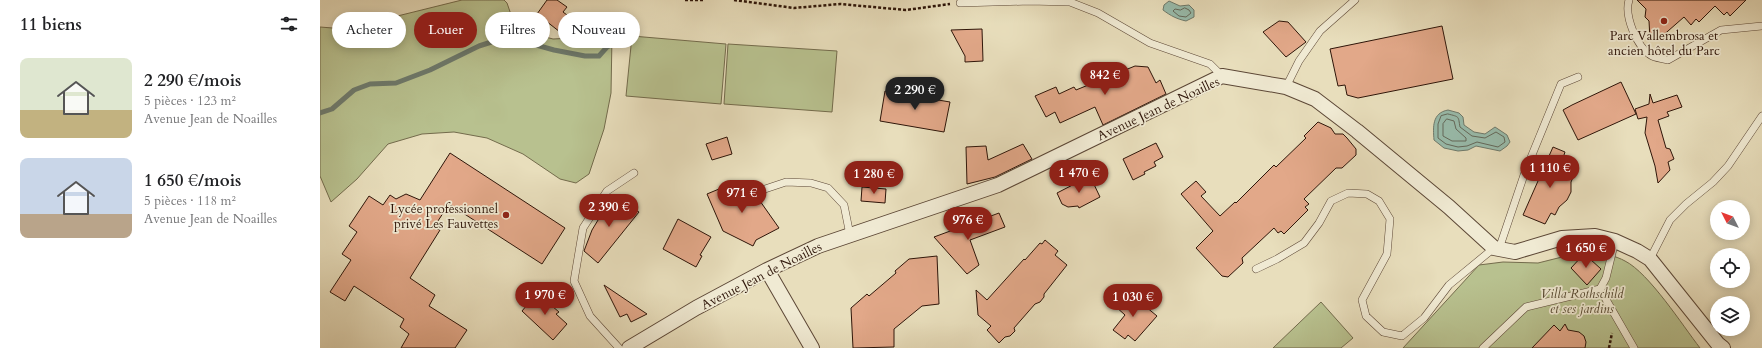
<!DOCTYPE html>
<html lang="fr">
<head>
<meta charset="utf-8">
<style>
  :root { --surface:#fff; --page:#f2f2f2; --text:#202124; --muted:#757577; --accent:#8f2418 }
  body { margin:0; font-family:Cardo,serif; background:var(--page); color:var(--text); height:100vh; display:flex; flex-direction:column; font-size:15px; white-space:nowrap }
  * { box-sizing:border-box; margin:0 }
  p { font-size:13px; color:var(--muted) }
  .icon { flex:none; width:22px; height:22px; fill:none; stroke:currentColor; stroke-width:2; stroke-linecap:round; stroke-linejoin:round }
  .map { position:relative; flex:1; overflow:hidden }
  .panel { display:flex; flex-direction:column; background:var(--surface); width:320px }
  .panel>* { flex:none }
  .guide { position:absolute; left:12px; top:12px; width:380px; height:36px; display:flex; gap:8px }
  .needle { width:26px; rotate:312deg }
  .buttons { position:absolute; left:1390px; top:200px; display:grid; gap:8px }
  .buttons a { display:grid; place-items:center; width:40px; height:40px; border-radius:50%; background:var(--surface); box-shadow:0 2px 10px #0003; font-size:20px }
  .price { position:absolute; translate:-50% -34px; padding:0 9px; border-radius:14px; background:var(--accent); color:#fff; font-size:13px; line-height:26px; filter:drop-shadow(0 1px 2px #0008) }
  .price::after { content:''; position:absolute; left:50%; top:24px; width:12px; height:9px; margin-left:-6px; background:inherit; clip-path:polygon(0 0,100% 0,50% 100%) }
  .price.selected { background:#222; color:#fff }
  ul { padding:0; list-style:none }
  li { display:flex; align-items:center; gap:12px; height:100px; padding:0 20px }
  li span { display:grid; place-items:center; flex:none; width:112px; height:80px; border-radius:8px; color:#555 }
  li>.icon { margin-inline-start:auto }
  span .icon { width:48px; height:48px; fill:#fffc; stroke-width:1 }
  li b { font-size:17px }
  h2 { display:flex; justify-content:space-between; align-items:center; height:48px; padding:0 20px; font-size:17px }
  .pill { padding:0 14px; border-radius:18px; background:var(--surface); box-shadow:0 2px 10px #0003; font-size:14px; line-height:36px }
  .pill.selected { background:var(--accent); color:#fff }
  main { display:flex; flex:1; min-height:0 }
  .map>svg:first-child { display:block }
  .green { fill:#b8c18f; stroke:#736b4c }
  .water { fill:#98bcac; stroke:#6e796b }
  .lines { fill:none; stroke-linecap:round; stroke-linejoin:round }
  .shore { stroke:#63685a; stroke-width:1 }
  .stream { stroke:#6e796b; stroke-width:5 }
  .building { fill:#e2a889; stroke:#2e1509 }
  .lane-casing { stroke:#5c4736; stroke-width:8 }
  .street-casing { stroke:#5c4736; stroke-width:16 }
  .path { stroke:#2e1509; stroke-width:2.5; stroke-dasharray:3 2; stroke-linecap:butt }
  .lane { stroke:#f0ead3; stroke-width:7 }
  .street { stroke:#f0ead3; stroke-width:14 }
  .poi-dot { fill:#8f2418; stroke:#f0ead3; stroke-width:1.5 }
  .labels { text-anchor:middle; stroke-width:3.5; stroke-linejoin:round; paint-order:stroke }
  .poi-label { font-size:13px; fill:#2e1509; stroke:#f0ead3 }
  .street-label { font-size:13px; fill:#2e1509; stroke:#f0ead3 }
  .park-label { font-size:13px; font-style:italic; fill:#574931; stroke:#f0ead3 }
</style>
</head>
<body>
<main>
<section class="panel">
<h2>11 biens<svg class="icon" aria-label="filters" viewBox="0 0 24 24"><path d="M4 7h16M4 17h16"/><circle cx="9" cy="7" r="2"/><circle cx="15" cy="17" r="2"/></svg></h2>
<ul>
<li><span style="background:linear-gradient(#dfe7d0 65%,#c2b280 0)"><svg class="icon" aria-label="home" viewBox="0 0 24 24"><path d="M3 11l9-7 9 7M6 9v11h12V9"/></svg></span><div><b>2 290 €/mois</b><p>5 pièces · 123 m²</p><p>Avenue Jean de Noailles</p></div></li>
<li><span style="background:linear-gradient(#c9d6e8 70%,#b9a48a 0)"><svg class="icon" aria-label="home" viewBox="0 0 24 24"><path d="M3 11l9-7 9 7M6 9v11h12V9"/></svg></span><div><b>1 650 €/mois</b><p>5 pièces · 118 m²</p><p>Avenue Jean de Noailles</p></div></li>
</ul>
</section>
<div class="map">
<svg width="1442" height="348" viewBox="0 0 1442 348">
  <rect width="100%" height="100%" fill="#e8debc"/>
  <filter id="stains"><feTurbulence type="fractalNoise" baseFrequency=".005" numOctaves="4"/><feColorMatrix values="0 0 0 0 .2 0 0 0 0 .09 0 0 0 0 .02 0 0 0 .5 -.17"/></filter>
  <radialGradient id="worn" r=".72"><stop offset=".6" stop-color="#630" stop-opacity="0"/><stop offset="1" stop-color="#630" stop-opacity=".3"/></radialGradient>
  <path class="green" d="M 142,0 L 184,0 L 187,3 L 196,29 L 233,39 L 292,36 L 291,93 L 284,129 L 269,174 L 256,183 L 240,179 L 203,154 L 167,138 L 134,132 L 102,134 L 68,144 L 37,179 L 11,202 L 0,176 L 0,27 L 25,29 Z
    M 312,36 L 406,44 L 401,104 L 306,96 Z
    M 408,44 L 517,51 L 512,112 L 404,104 Z
    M 1276,252 C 1285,254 1296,256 1305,261 C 1329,273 1363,326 1380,348 L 1083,348 L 1159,265 L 1183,262 L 1218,263 L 1254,254 Z
    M 1001,302 L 1033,338 L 1021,348 L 953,348 Z"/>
  <path class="water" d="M 849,1 L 860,6 L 869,5 L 874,10 L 874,17 L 866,21 C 857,19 851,16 843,10 L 844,5 Z
    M 1128,110 L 1139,113 L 1143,117 L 1144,125 L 1154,132 L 1165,134 L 1175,127 L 1187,135 L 1190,142 L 1187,146 L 1180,151 L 1156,146 L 1148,150 L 1138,151 L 1124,148 L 1114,140 C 1113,127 1112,113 1128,110 Z"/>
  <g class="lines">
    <path class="shore" d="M 865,8 L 869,10 L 871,13 L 866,17 L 859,16 L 853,11 L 855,9 L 860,10 Z
      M 1128,114 C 1140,117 1138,116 1140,127 L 1152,136 L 1165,138 L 1176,132 L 1184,137 L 1185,142 L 1178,147 L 1157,142 L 1147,146 L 1138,147 L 1126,144 L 1118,138 L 1118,124 L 1121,116 Z
      M 1127,119 L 1134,121 L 1136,129 L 1146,138 L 1146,141 L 1132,141 L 1123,136 L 1123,124 Z"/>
    <path class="stream" d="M 0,113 L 12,109 L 34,90 L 50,84 L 76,83 L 110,70 L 159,46 L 187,37 L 234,50 L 265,56 L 279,56 L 287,47 L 296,43"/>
  </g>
  <path class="building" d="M 227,0 L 237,0 L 247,7 L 243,12 L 247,15 L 240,32 L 217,14 Z
    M 1317,0 L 1426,0 L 1410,16 L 1407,12 L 1404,15 L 1395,6 L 1379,22 L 1376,19 L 1371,25 L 1364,17 L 1340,38 L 1330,39 L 1329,21 L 1325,17 L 1326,9 Z
    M 959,21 L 968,22 L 986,42 L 966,57 L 943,32 Z
    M 1122,26 L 1133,79 L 1038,98 L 1027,95 L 1025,85 L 1018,86 L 1010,49 Z
    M 662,29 L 663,61 L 645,62 L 645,56 L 631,30 Z
    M 815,66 L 828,67 L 836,83 L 840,80 L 846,94 L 783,125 L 775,107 L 740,123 L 735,112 L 726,117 L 715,96 L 736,87 L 739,94 L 754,87 L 756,90 Z
    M 1301,82 L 1316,114 L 1258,140 L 1243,110 L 1252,105 Z
    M 565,91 L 630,102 L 624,132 L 560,121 Z
    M 1330,94 L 1333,103 L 1357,95 L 1362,107 L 1347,112 L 1349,116 L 1338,120 L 1346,148 L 1350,149 L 1354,159 L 1348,162 L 1350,170 L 1338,183 L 1335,166 L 1325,133 L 1327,117 L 1318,119 L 1315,109 L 1329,104 Z
    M 998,122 L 1011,128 L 1015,134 L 1023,134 L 1027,138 L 1036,149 L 1036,155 L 1022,168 L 1016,168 L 984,199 L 989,204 L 985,207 L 988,210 L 964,234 L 961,231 L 958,233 L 954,228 L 922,258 L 923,263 L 908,277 L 902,276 L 876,248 L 893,231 L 861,194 L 876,181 L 886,192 L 881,196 L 900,216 L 915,202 L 916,203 L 954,165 L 956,167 L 986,138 L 984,136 Z
    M 407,137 L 412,154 L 392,160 L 386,144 Z
    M 836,143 L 843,157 L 834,162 L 836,166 L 824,172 L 825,174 L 813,180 L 803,159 Z
    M 703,144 L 712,159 L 675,177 L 647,184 L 646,147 L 666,146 L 668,160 Z
    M 1233,147 L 1245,152 L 1240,167 L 1254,175 L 1251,182 L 1251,192 L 1247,200 L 1239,207 L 1235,215 L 1231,213 L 1225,224 L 1203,215 Z
    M 130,153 L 245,228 L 222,264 L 129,204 L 114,227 L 120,230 L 90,278 L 115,295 L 109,306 L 147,330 L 135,348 L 81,348 L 89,334 L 80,327 L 84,319 L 34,286 L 25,301 L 10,292 L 31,260 L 22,254 L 37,232 L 29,226 L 49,196 L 63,205 L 70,195 L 76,199 L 86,194 L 100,200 Z
    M 770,176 L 780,197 L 759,208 L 758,206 L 748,207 L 742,204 L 737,193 Z
    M 428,184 L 459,228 L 436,240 L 433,246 L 403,231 L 387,194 L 399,189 L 401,194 L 412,188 L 414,191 Z
    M 542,187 L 566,189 L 565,203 L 541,201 Z
    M 292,197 L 319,212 L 278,263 L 264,251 L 272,230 Z
    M 679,213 L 685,227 L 650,240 L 659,265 L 647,274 L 614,237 Z
    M 358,219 L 391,237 L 380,255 L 382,256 L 376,267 L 343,249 Z
    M 725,240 L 738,251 L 735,255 L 747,265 L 724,294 L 724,297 L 720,302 L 715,304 L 694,328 L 695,331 L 690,336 L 685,337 L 679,343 L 667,330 L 671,326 L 658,315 L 656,290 L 667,300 L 704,259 L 705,260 L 720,243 L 722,244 Z
    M 1263,255 L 1268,260 L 1270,259 L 1281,269 L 1267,285 L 1251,268 Z
    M 617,256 L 619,304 L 602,306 L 574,329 L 574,347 L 533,348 L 531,308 L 547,294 L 549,296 L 576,273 L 575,271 L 589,259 Z
    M 284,285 L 318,308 L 327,314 L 311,322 L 307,314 L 300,317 Z
    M 808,292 L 837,316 L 815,341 L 808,335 L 805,339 L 793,330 L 805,315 L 795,306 Z
    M 217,293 L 239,312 L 236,314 L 247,324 L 233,340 L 202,311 Z
    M 1245,324 L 1248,330 L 1259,332 L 1264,336 L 1266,342 L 1265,348 L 1212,348 L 1234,325 L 1240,331 Z"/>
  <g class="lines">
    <defs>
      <path id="lane" d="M 1309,0 C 1304,16 1317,48 1332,56 C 1337,58 1343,59 1348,60 L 1401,30 L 1442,26
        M 640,3 L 709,1 L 750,2 L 778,13 L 830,43 L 890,64 L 902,76
        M 966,87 L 979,61 L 1000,31 L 1035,0
        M 445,189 L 466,182 L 491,183 L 508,188 L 524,205 L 530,235
        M 1179,249 L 1205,172 L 1241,84 L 1258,77
        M 1330,259 L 1350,220 L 1366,204 L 1393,182 L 1408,166 L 1442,116
        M 936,269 L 957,259 L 984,243 L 999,223 L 1011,201 L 1028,193 L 1047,194 L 1059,201 L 1070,219 L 1067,254 L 1042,300 L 1046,316 L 1063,332 L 1082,336 L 1104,318 L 1129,285 L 1174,248
        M 1280,289 L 1314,348
        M 299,348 L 270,316 L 254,281 L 263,228 L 287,191 L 314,173
        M 1163,348 L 1206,307 L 1280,289 L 1286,278 L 1295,241"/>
      <path id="street" d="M 447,270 L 492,348
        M 309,348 L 376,308 L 447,270 L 498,246 L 678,185 L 902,76 L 966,87 L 995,99 L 1037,131 L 1129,207 L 1174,248 L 1195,252 L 1242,238 L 1275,236 L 1295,241 L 1317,251 L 1330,259 L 1398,344 L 1403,348"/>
    </defs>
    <use href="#lane" class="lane-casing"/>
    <use href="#street" class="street-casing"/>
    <path class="path" d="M 365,0 L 383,0
      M 414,0 L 474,8 L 520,4 L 586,10 L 630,4
      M 1289,348 L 1292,333"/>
    <use href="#lane" class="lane"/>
    <use href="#street" class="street"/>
  </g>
  <g class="poi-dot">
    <circle cx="1344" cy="21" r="4"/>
    <circle cx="186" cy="215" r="4"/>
  </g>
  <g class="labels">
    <g class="poi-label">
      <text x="1344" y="40">Parc Vallembrosa et<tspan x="1344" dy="15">ancien hôtel du Parc</tspan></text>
      <text x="178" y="213" text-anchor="end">Lycée professionnel<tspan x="178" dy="15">privé Les Fauvettes</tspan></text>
    </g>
    <g class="street-label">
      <text transform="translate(838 108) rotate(-25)" y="5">Avenue Jean de Noailles</text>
      <text transform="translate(441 275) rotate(-27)" y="5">Avenue Jean de Noailles</text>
    </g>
    <g class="park-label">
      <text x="1262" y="298">Villa Rothschild<tspan x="1262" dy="15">et ses jardins</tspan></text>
    </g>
  </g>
  <rect width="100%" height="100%" filter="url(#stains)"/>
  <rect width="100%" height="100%" fill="url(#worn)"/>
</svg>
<div class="buttons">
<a><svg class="needle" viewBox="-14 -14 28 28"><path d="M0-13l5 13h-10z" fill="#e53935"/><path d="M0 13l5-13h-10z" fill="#757577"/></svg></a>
<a><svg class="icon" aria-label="locate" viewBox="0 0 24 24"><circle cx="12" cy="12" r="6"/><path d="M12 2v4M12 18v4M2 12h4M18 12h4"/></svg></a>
<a><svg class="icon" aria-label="layers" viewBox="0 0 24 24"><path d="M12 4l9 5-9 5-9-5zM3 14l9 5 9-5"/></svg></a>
</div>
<b class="price" style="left:785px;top:96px">842 €</b>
<b class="price selected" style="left:595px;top:111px">2 290 €</b>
<b class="price" style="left:1230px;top:189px">1 110 €</b>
<b class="price" style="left:759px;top:194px">1 470 €</b>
<b class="price" style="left:554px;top:195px">1 280 €</b>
<b class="price" style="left:422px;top:214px">971 €</b>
<b class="price" style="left:289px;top:228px">2 390 €</b>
<b class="price" style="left:648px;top:241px">976 €</b>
<b class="price" style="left:1266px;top:269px">1 650 €</b>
<b class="price" style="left:225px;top:316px">1 970 €</b>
<b class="price" style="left:813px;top:318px">1 030 €</b>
<div class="guide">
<a class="pill">Acheter</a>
<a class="pill selected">Louer</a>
<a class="pill">Filtres</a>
<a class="pill">Nouveau</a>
</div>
</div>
</main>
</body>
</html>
